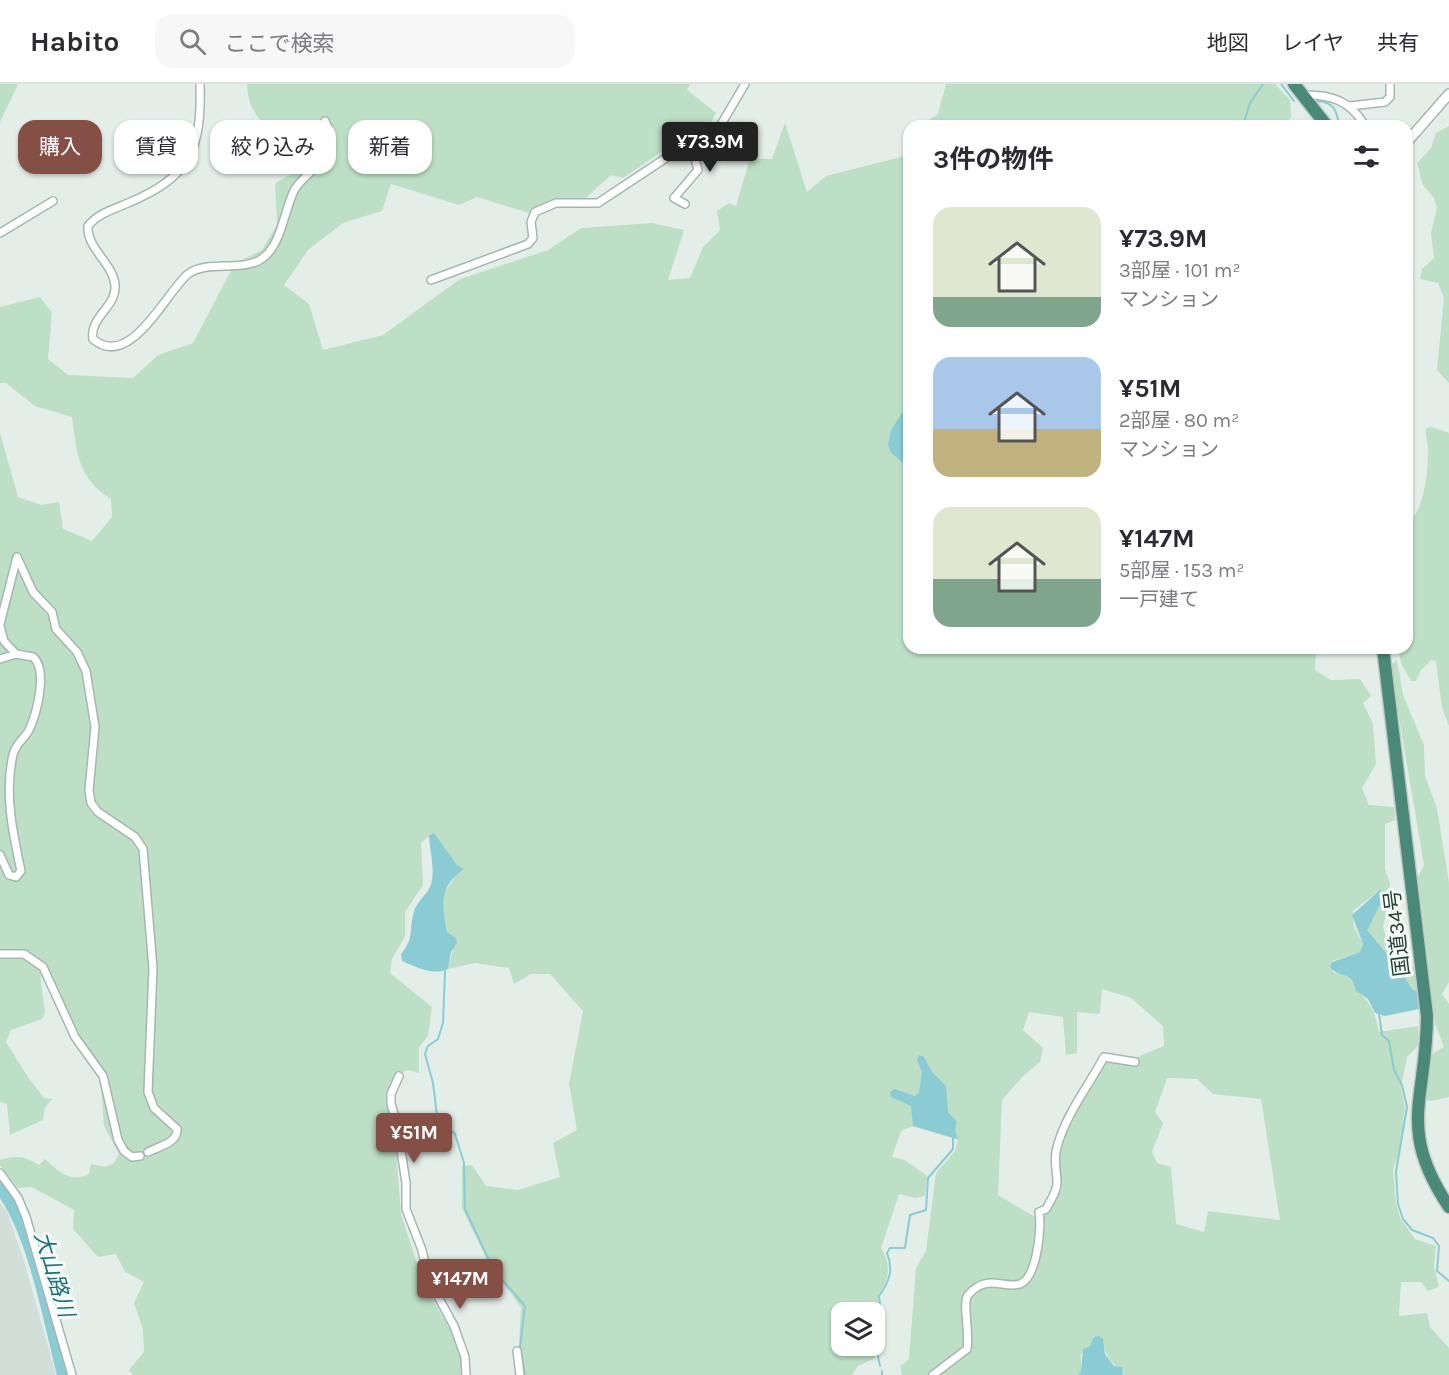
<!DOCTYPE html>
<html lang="ja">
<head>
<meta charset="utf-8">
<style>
  :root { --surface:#fff; --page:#f7f7f7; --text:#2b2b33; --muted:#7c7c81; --line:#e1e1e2; --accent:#864f45 }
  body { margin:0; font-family:Karla,"Noto Sans JP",sans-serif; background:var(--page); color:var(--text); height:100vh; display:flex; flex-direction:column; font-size:22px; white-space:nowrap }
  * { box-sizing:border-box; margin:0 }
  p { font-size:20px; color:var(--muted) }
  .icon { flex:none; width:33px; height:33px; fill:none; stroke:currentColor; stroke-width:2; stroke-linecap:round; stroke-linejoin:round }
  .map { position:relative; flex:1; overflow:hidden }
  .side { position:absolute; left:903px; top:36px; width:510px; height:534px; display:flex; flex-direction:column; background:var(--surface); border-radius:18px; box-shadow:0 2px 4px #0004 }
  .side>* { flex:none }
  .top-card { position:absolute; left:18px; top:36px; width:570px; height:54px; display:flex; gap:12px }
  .fabs { position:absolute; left:831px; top:1218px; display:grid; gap:12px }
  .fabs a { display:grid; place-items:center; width:54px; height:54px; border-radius:12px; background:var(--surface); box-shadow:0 2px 4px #0004; font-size:30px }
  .price { position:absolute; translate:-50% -51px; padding:0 14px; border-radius:6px; background:var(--accent); color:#fff; font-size:20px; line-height:39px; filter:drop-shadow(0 2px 3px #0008) }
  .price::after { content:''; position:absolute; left:50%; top:36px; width:18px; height:14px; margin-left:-9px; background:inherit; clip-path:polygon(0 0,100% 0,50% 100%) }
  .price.selected { background:#222; color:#fff }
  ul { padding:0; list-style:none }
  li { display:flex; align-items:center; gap:18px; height:150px; padding:0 30px }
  li span { display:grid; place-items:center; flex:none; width:168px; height:120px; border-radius:18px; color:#555 }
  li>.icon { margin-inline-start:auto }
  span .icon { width:72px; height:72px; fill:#fffc; stroke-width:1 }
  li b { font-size:26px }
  h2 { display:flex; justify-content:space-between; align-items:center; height:72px; padding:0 30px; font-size:26px }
  .pill { padding:0 21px; border-radius:18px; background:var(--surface); box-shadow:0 2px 4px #0004; font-size:21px; line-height:54px }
  .pill.selected { background:var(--accent); color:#fff }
  header { display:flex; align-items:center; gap:36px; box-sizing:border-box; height:84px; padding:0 30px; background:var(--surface); border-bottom:2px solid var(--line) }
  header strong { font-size:28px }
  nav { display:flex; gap:33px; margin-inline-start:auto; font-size:21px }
  .search { width:420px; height:54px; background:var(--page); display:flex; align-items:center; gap:15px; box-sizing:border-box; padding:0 21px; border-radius:18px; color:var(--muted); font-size:22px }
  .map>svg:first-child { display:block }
  .built { fill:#d2ded8 }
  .green { fill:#bddfc5; fill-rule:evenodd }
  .water { fill:#8bcbd4 }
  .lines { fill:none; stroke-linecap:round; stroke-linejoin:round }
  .stream { stroke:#8bcbd4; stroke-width:2 }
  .river { stroke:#8bcbd4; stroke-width:12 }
  .minor-casing { stroke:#a6b6b0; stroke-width:10 }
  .tertiary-casing { stroke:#a6b6b0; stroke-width:12 }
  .trunk-casing { stroke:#c1cac7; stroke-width:15 }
  .minor { stroke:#fff; stroke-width:7 }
  .tertiary { stroke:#fff; stroke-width:9 }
  .trunk { stroke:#4a8878; stroke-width:12 }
  .labels { text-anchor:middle; stroke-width:6; stroke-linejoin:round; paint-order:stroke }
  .street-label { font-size:21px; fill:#234037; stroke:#f5faf7 }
  .water-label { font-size:22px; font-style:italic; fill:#1b717e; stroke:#f5faf7 }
</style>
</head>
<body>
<header>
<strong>Habito</strong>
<div class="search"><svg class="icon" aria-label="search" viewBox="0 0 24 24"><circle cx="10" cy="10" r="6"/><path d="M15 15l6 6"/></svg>ここで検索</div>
<nav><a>地図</a><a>レイヤ</a><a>共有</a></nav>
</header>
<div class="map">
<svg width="1449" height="1291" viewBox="0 0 1449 1291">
  <rect width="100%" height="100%" fill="#e4eee9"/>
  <path class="built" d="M 0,1119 L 7,1128 L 24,1177 L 56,1291 L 0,1291 Z"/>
  <path class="green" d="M 0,0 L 18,0 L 0,38 Z
    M 247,0 L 690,0 L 687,6 L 716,29 L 702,55 L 672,61 L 623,94 L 611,91 L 581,118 L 551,117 L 529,129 L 477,113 L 459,121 L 391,100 L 382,127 L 343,139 L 308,166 L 284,201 L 309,220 L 323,266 L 383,251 L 460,195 L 548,166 L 581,144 L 652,139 L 684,146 L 668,196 L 690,194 L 703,163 L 720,146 L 717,127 L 729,119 L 736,122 L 750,74 L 772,75 L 785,39 L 807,108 L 826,92 L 909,71 L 909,318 L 891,346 L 891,369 L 909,384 L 909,564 L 1323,564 L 1316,568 L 1315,586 L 1331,596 L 1360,595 L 1371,612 L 1363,619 L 1373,640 L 1376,680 L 1362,704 L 1369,721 L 1394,723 L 1395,736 L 1385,740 L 1385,785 L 1390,799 L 1389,819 L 1383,842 L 1387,860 L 1415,885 L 1419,909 L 1411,904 L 1393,872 L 1387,870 L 1367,846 L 1368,840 L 1375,831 L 1377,808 L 1353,827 L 1354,843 L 1363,860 L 1360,868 L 1332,877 L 1333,888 C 1346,892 1353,893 1356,907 C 1372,918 1375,930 1379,948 L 1418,942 L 1419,961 L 1407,973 L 1401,1003 L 1405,1023 L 1399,1070 L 1393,1086 L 1396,1119 L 1400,1134 L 1415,1155 L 1436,1162 L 1434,1182 L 1439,1203 L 1428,1207 L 1421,1198 L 1401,1198 L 1399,1232 L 1427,1229 L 1430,1243 L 1449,1264 L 1449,1291 L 1123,1291 L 1124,1287 C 1110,1280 1105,1271 1103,1256 L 1081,1270 L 1081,1287 L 1078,1291 L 902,1291 L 900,1282 L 909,1275 L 916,1184 L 926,1167 L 936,1089 L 955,1067 L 958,1056 L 913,1042 L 901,1047 L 892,1073 L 905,1076 L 927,1092 L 925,1112 L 915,1114 L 899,1110 L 881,1164 C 892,1182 889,1196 878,1212 L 879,1228 L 875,1237 L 874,1228 L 842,1228 L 842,1262 L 874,1262 L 875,1274 L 858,1282 L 852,1291 L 523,1291 L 519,1262 L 521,1223 L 491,1184 L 462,1124 L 462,1082 L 472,1081 L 486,1102 L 518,1106 L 560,1093 L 553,1059 L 577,1046 L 569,1000 L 583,927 L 550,890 L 531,890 L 514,900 L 509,884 L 475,879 L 448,885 L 456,854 L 447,848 L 441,814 L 456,791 L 457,781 L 429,752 L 421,759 L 423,801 L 405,828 L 405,852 L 392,875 L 390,889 L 432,923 L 428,952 L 419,963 L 419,989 L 408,986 L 394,991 L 387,1015 L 395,1054 L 401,1130 L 424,1201 L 450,1245 L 461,1274 L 462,1291 L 133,1291 L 129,1286 L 144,1268 L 143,1246 L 134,1219 L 144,1198 L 125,1188 L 116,1170 L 98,1173 L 73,1145 L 74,1126 L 32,1103 L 18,1104 L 0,1081 L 0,1076 C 17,1071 24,1072 39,1081 L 45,1075 C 59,1088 70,1099 89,1090 L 91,1080 L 105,1083 L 114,1079 L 119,1070 L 104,1042 L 100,989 L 40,890 L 45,929 L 42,935 L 11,946 L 6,958 L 28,993 L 44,1014 L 52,1015 L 45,1024 L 43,1036 L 10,1051 L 7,1020 L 0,1018 L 0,349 L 18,413 L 41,421 L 59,418 L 63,445 L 92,457 L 112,433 L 111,415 C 77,394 77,368 72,333 L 35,322 L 6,299 L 0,299 L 0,223 L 40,213 L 52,229 L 48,275 L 68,291 L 133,294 L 158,271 L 193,259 L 235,179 L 262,166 L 277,141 L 275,99 L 301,85 L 306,62 C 276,46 249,42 247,0 ZM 1102,905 L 1131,914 L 1163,942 L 1164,962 L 1132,975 L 1110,971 L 1073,1029 L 1057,1074 L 1062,1104 L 1049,1129 L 1035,1133 L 998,1111 L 1002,1016 L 1024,991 L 1040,978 L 1043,964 L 1023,946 L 1029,928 L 1063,933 L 1066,971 L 1077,969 L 1077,928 L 1100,930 ZM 1167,994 L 1197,995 L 1213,1010 L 1261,1015 L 1280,1136 L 1208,1127 L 1204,1148 L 1176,1140 L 1171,1083 L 1157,1079 L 1152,1068 L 1163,1039 L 1155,1028 Z
    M 946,0 L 1275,0 L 1290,16 L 1291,33 L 1282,42 L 920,42 L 938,30 Z
    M 1449,42 L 1449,299 L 1437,286 L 1444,214 L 1438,199 L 1420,195 L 1422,185 L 1434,174 L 1431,149 L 1437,124 L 1434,114 L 1423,101 L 1417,79 L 1431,64 L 1436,49 Z
    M 1432,343 L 1449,349 L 1449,642 L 1442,624 L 1436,577 L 1431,576 L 1420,587 L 1416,597 L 1411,597 L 1401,579 L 1398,564 L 1407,564 L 1407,435 L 1412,435 C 1426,417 1428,385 1428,362 C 1427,356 1425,351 1426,344 Z
    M 1397,576 L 1403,611 L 1424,661 L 1425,692 L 1437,724 L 1449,799 L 1449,898 L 1442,910 L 1449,920 L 1449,1013 L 1431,1017 L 1426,1015 L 1425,1010 L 1430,971 L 1444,963 L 1435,939 L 1418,793 L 1424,781 L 1390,581 Z"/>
  <path class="water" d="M 909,318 L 909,384 L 891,369 L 888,361 L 891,346 Z
    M 434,749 L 457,781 L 464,785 C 438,803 442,821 447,848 L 456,854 L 457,859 L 451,868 L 448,885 C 433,892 416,883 402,877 L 401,870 C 414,854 409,850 413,831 C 415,819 425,813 430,803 C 436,789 430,768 429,752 Z
    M 1381,805 L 1381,819 L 1367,846 L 1387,870 L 1393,872 L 1411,904 L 1419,909 L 1419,925 L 1385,932 L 1375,929 L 1368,915 L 1356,907 C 1351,885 1341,896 1330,883 L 1332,878 L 1360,868 L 1363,860 L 1352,831 Z
    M 919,971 L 924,973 L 932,988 L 946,1002 L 948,1028 L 957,1038 L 955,1046 L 958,1055 L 913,1042 L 911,1022 L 891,1013 L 890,1008 L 895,1005 L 914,1012 L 919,1009 L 922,988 L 917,976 Z
    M 1099,1252 L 1103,1255 L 1105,1270 L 1114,1282 L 1122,1283 L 1123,1291 L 1078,1291 L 1081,1287 L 1083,1265 L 1090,1262 L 1094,1253 Z"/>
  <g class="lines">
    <path class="stream" d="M 1281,0 L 1294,17
      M 1317,17 C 1334,18 1337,26 1339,42
      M 1243,42 L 1250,19 L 1263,0
      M 445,887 L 443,939 L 438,955 L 428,962 L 425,970 L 433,999 L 437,1032 L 455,1050 L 464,1079 L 465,1125 L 493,1185 L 525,1222 L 520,1263 L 525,1291
      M 1379,930 L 1382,951 L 1389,957 L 1394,986 L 1402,1001 L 1407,1023 L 1396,1088 L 1398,1120 L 1403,1135 L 1412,1146 L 1433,1154 L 1439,1162 L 1437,1187 L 1449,1197
      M 874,1240 L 881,1228 L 879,1212 C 889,1198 894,1186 887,1169 L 890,1164 L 905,1164 L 910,1131 L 926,1126 L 928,1094 L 953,1065 L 953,1054
      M 874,1254 L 880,1282
      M 882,1291 L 882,1287"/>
    <path class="river" d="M 0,1104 C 34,1148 49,1236 63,1291"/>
    <defs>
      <path id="minor" d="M 200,0 C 202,66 190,93 128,119 C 114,125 97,130 88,142 C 86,164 113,179 115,201 C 117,223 89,233 93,255 C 130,287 166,208 188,190 C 207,176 237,187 258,177 C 282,165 283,127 295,105 C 304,90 325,81 330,63 C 332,53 329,46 325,37
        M 1303,11 C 1331,10 1351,17 1365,42
        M 1350,22 L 1385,18 L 1390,13 L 1390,0
        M 685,120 L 674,114 L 698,86 L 692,64
        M 0,149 L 53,117
        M 431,196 L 528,160 L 533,154 L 531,138 L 535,128 L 556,119 L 598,119 L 678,66 L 704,59 L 719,44 L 745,0
        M 0,540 L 17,473 L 33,508 L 52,528 L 56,545 L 77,568 L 86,587 L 95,643 L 89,706 L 91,719 L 98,728 L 135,753 L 143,765 L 153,884 L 148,1008 L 154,1024 L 177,1045 C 178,1059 159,1062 148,1068
        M 0,542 L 4,557 L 16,570
        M 0,575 L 16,570 L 33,573 C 48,585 37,628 30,644 C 26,654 15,659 13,671 C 4,709 13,750 21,787 L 16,793 L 9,791 L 0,771
        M 0,870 L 24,870 L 43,883 L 75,953 L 103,992 L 118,1056 L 124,1067 L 132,1073 L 140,1072
        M 399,992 L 391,1010 L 391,1020 L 397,1040 L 406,1099 L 406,1125 L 422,1166 L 429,1196 L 454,1242 L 465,1273 L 466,1291
        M 0,1089 L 18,1114 L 26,1133 L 72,1291
        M 517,1267 L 520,1291
        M 933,1291 L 967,1265 C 970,1250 962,1218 968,1211 C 987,1189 1003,1205 1020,1200 C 1037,1194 1042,1143 1039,1128 L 1046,1125 C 1050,1117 1057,1108 1057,1099 C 1057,1086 1053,1076 1057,1063 C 1066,1030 1088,1003 1104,973 L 1135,978"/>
      <path id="tertiary" d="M 1407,58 L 1449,10"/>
      <path id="trunk" d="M 1294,0 L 1327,42
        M 1383,564 L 1427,932 C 1427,1015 1396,1044 1449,1123"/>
    </defs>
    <use href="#minor" class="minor-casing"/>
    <use href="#tertiary" class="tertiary-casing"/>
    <use href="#trunk" class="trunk-casing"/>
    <use href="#minor" class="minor"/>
    <use href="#tertiary" class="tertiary"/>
    <use href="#trunk" class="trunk"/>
  </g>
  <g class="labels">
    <g class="street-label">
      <text transform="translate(1397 849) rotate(-97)" y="7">国道34号</text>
    </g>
    <g class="water-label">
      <text transform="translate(55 1190) rotate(73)" y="8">大山路川</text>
    </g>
  </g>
</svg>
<div class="fabs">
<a><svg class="icon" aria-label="layers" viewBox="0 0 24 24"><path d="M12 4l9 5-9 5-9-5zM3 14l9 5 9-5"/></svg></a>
</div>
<b class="price selected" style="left:710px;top:89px">¥73.9M</b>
<b class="price" style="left:414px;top:1080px">¥51M</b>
<b class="price" style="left:460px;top:1226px">¥147M</b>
<div class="top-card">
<a class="pill selected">購入</a>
<a class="pill">賃貸</a>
<a class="pill">絞り込み</a>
<a class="pill">新着</a>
</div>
<section class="side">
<h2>3件の物件<svg class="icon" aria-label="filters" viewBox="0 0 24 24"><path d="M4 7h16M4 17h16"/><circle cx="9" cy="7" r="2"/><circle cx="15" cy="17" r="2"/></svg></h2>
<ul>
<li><span style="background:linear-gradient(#dfe7d0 75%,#7fa58c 0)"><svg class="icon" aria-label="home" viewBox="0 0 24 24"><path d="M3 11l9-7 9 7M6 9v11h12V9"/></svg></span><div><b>¥73.9M</b><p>3部屋 · 101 m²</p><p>マンション</p></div></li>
<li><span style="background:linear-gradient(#a9c7e8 60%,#c2b280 0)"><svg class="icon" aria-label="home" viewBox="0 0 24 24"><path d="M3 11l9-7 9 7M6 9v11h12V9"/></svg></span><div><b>¥51M</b><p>2部屋 · 80 m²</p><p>マンション</p></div></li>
<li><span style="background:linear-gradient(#dfe7d0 60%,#7fa58c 0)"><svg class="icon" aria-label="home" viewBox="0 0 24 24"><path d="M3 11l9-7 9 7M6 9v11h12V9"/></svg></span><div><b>¥147M</b><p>5部屋 · 153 m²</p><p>一戸建て</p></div></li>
</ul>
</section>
</div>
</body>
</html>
